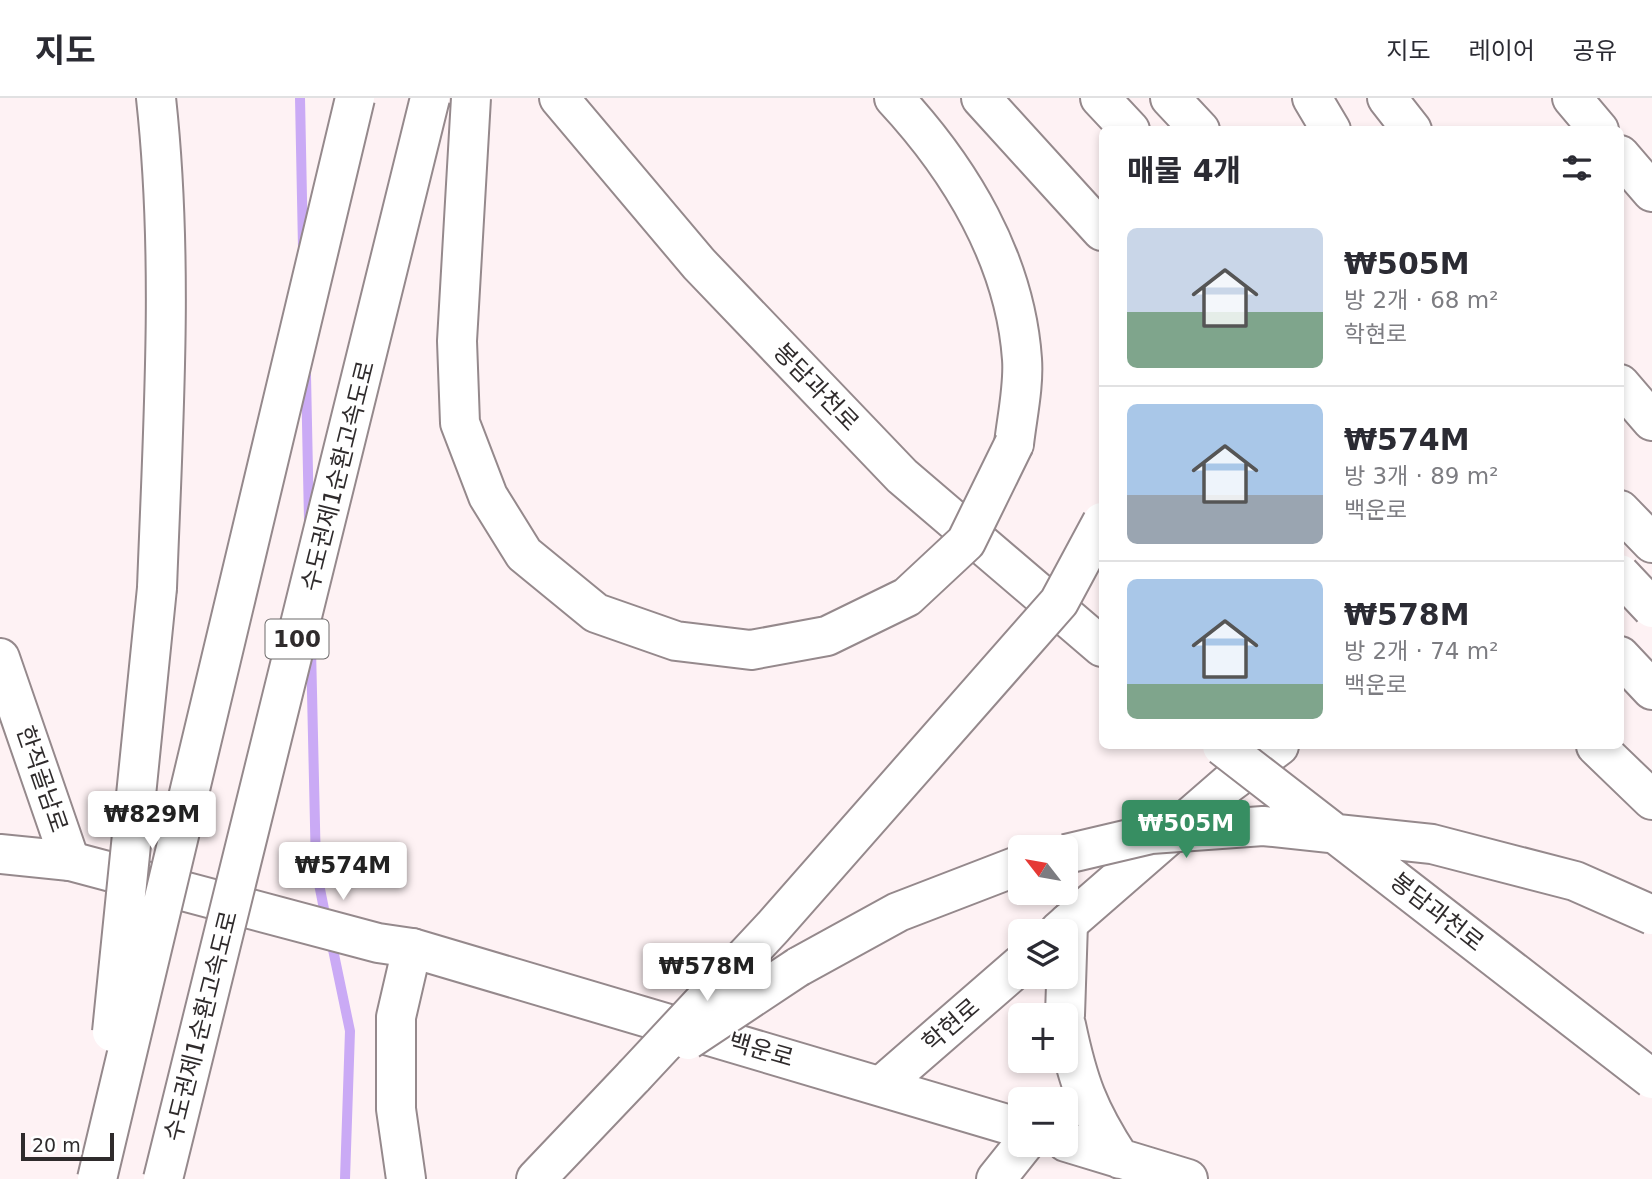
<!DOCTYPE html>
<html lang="ko">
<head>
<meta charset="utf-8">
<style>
  :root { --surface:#fff; --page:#f7f7f7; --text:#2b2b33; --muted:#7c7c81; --line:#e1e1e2; --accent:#378e62 }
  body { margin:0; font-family:"DejaVu Sans","Noto Sans KR",sans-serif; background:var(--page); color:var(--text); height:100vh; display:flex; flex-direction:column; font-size:26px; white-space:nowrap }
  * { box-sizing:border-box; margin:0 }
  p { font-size:23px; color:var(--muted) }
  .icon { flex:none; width:38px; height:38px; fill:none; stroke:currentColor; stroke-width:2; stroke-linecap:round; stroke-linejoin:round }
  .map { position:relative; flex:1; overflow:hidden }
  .sheet { position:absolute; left:1099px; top:28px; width:525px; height:623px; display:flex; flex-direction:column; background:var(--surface); border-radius:10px; box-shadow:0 4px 10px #0003 }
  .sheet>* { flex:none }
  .needle { width:46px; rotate:301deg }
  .fabs { position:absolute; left:1008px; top:737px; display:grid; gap:14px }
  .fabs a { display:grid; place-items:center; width:70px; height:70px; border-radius:10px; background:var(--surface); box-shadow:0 4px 10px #0003; font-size:35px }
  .scale { position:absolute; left:21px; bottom:18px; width:93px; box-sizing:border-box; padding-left:7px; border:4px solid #2f2b2c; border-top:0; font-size:19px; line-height:24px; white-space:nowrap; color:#2f2b2c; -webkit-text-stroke:5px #fff; paint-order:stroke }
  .price { position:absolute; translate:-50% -60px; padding:0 16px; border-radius:7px; background:#fff; color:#222; font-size:23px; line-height:46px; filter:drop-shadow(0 2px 4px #0008) }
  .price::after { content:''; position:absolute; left:50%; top:42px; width:21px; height:16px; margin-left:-10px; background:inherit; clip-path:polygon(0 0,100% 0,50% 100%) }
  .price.current { background:var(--accent); color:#fff }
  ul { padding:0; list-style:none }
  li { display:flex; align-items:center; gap:21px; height:175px; padding:0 28px }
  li+li { border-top:2px solid var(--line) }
  li span { display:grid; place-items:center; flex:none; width:196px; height:140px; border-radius:10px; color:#555 }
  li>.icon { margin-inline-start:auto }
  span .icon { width:84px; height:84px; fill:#fffc; stroke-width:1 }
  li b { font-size:30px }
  h2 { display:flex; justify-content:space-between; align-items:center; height:84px; padding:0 28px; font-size:30px }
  header { display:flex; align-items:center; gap:42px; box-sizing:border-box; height:98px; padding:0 35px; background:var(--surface); border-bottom:2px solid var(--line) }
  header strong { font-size:33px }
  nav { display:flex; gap:38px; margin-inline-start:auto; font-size:24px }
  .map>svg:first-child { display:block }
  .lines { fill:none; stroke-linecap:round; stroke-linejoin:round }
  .stream { stroke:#caaaf5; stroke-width:10 }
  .minor-casing { stroke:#95898c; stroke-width:42 }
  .major-casing { stroke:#95898c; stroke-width:42 }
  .highway-casing { stroke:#95898c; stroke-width:42 }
  .minor { stroke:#fff; stroke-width:38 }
  .major { stroke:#fff; stroke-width:38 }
  .highway { stroke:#fff; stroke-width:38 }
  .highway-bridge-casing { stroke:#95898c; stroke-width:42; stroke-linecap:butt }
  .highway-bridge { stroke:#fff; stroke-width:38 }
  .labels { text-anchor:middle; stroke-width:5; stroke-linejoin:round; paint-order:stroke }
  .shield { fill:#fff; stroke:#6d6b6b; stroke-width:2 }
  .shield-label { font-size:23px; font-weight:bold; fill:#2f2b2c }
  .street-label { font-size:24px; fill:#2f2b2c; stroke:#fff }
</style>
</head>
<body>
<header>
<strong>지도</strong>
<nav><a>지도</a><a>레이어</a><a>공유</a></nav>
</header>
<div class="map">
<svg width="1652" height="1081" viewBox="0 0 1652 1081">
  <rect width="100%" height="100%" fill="#fef2f4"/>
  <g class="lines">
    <path class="stream" d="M 300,0 L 303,150
      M 306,277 L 309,423
      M 311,550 L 316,771 L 326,821
      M 331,842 L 350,933 L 345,1081"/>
    <defs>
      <path id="minor" d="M 0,560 L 70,763
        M 1059,833 L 1228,686 L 1279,648
        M 882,987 L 1020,867
        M 406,1081 L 396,1011 L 396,919 L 412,850
        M 996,1081 L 1024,1046"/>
      <path id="major" d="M 0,756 L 70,763 L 378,845 L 412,850 L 1020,1030
        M 1065,917 L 1068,825
        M 1066,927 C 1078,984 1088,1012 1120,1061
        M 1066,1044 L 1188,1081"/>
      <path id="highway" d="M 156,0 C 174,163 163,327 157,490
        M 559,0 L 699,166 L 902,378 L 1102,549
        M 894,0 C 960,71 1015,161 1022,261 C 1024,288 1017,319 1014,346
        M 981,0 L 1102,133
        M 1100,0 L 1130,32
        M 1170,0 L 1200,32
        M 1312,0 L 1331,32
        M 1387,0 L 1412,32
        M 1572,0 L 1599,32
        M 1620,57 L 1652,94
        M 1620,286 L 1652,323
        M 1620,412 L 1652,445
        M 1620,558 L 1652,592
        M 1596,648 L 1652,702
        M 798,869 L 898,814 L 1020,767
        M 536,1081 L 634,978"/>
    </defs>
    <use href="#minor" class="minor-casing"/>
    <use href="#major" class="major-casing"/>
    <use href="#highway" class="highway-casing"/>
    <use href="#minor" class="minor"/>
    <use href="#major" class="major"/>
    <use href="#highway" class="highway"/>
    <defs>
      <path id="highway-bridge" d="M 471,0 L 457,243 L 460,325 L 488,398 L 524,456 L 596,515 L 676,543 L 751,552 L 827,538 L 907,499 L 966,444 L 1014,346
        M 1620,476 L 1652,510
        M 1222,648 L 1652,981
        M 1066,756 L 1151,736 L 1263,728 L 1432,746 L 1575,783 L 1652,817
        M 112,934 L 157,490
        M 688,942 L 798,869
        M 634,978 L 773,829 L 1059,504 L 1102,424
        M 97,1081 L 355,0
        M 163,1081 L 430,0"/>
    </defs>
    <use href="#highway-bridge" class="highway-bridge-casing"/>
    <use href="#highway-bridge" class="highway-bridge"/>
  </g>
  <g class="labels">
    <rect class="shield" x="265.5" y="521.5" width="63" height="39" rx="5"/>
    <g class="shield-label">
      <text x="297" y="549">100</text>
    </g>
    <g class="street-label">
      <text transform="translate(816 289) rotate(46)" y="8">봉담과천로</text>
      <text transform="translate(338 378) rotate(-76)" y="8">수도권제1순환고속도로</text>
      <text transform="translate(42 681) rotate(71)" y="8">한직골남로</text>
      <text transform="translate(1437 814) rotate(38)" y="8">봉담과천로</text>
      <text transform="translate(951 927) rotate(-41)" y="8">학현로</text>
      <text transform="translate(201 928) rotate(-76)" y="8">수도권제1순환고속도로</text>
      <text transform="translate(761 952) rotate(16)" y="8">백운로</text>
    </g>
  </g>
</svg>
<div class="fabs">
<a><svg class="needle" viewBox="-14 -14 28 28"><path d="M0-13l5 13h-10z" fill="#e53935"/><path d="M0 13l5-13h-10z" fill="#7c7c81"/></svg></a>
<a><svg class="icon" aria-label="layers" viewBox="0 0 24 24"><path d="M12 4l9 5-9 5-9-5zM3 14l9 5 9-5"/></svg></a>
<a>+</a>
<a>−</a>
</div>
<div class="scale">20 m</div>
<b class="price" style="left:152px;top:753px">₩829M</b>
<b class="price current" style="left:1186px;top:762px">₩505M</b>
<b class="price" style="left:343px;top:804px">₩574M</b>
<b class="price" style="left:707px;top:905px">₩578M</b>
<section class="sheet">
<h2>매물 4개<svg class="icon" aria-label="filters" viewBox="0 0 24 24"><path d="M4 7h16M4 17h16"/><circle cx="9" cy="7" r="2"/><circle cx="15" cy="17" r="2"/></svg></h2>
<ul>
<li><span style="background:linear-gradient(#c9d6e8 60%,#7fa58c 0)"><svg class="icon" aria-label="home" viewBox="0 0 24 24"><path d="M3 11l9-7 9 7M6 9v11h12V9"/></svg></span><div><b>₩505M</b><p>방 2개 · 68 m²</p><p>학현로</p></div></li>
<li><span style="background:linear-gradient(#a9c7e8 65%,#9aa5b1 0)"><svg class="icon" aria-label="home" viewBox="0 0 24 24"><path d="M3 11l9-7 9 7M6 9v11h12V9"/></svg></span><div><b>₩574M</b><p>방 3개 · 89 m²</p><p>백운로</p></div></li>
<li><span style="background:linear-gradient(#a9c7e8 75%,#7fa58c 0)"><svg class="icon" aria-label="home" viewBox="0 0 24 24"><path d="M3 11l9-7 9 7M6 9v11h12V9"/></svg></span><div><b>₩578M</b><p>방 2개 · 74 m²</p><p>백운로</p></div></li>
</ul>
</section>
</div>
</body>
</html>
